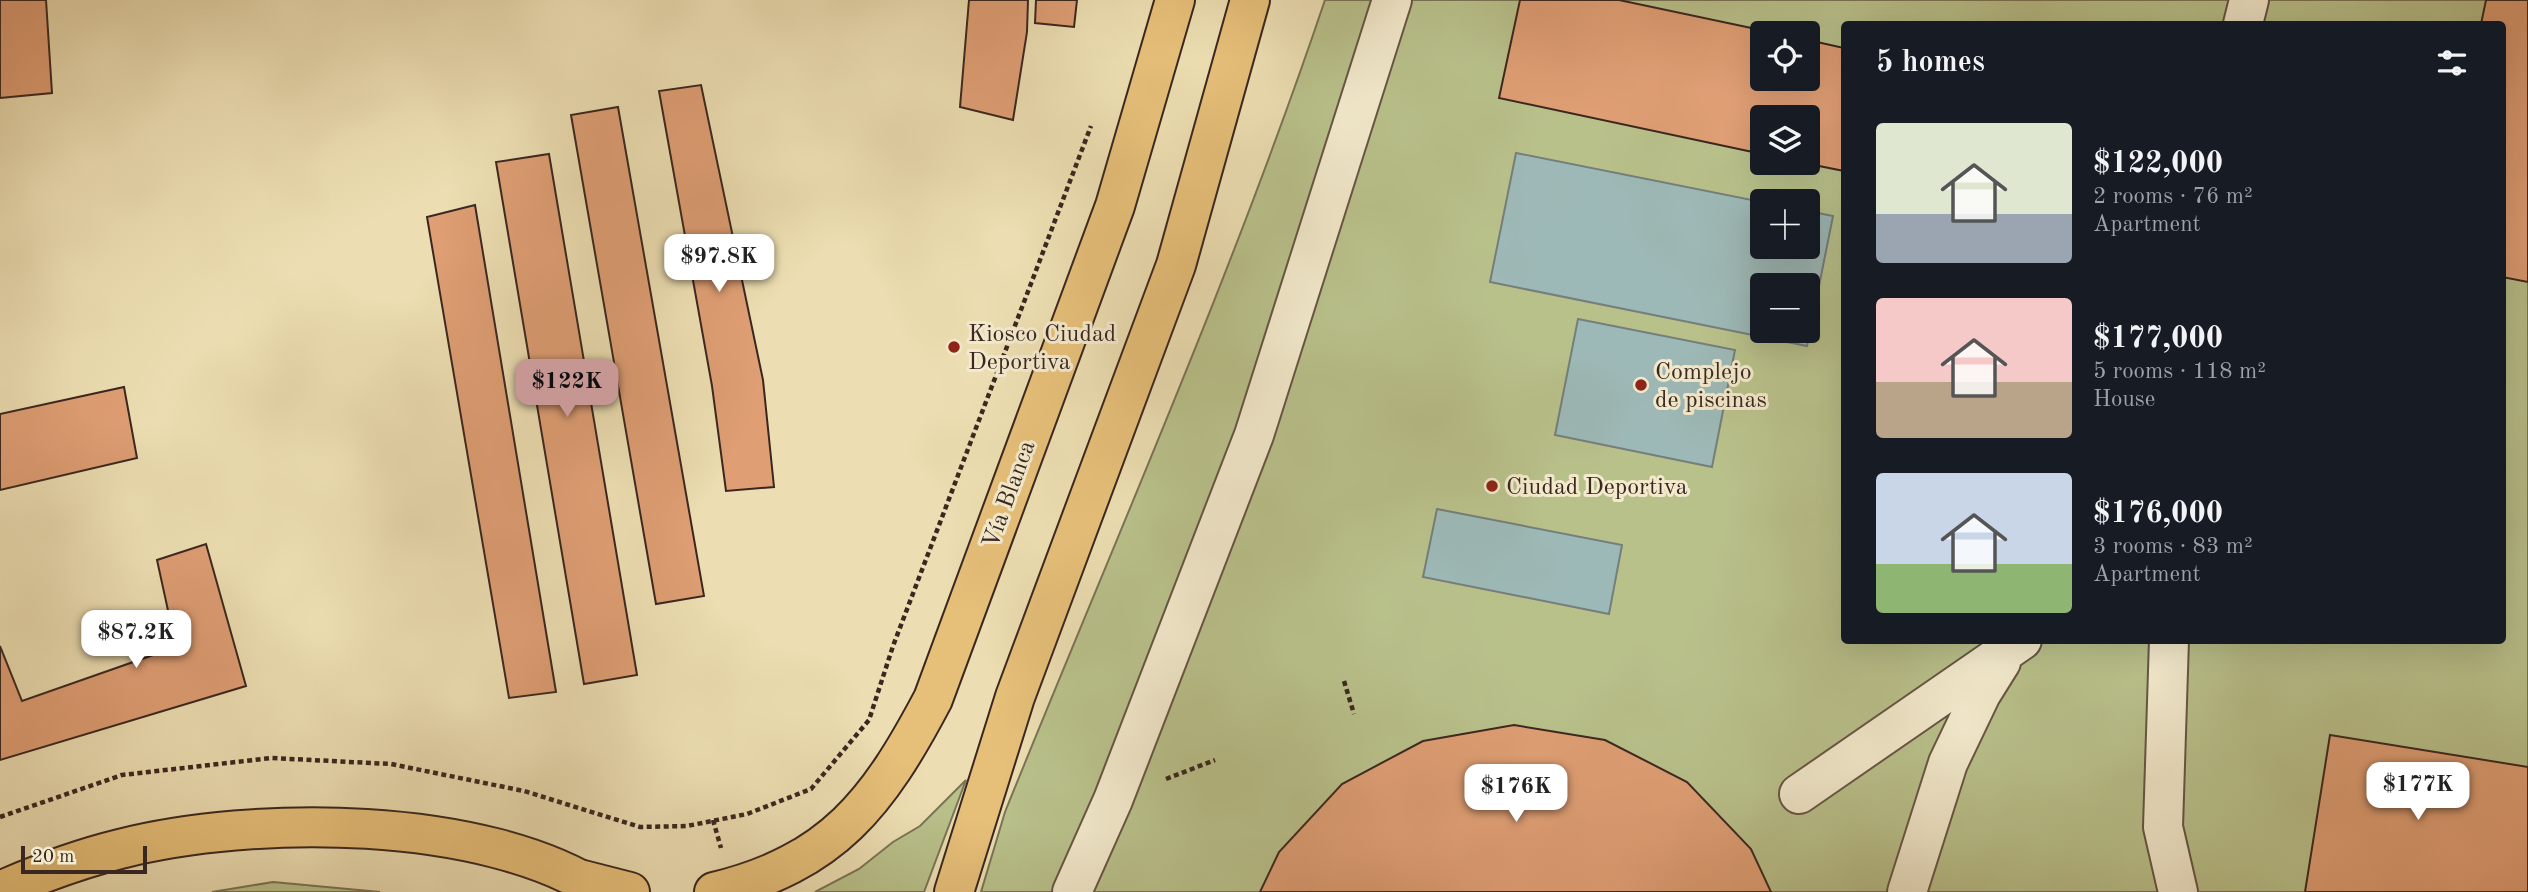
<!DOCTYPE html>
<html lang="en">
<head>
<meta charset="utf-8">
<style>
  :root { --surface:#171b24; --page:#20242c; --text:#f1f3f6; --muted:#9ea1a6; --accent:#c59692 }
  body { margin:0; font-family:"Old Standard TT",serif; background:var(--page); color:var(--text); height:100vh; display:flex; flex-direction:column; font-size:26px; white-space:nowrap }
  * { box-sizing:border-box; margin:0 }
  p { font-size:23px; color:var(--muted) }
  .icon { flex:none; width:38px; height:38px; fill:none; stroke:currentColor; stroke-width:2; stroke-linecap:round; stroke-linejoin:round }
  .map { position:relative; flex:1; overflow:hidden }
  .side { position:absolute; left:1841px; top:21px; width:665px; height:623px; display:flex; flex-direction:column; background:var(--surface); border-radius:7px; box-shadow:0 7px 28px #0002 }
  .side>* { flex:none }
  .fabs { position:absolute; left:1750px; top:21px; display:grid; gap:14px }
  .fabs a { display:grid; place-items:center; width:70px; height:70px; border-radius:7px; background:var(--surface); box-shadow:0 7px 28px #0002; font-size:35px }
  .scale { position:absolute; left:21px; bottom:18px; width:126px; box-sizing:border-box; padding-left:7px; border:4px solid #3a2720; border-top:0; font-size:19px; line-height:24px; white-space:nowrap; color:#3a2720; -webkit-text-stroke:5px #f3eacd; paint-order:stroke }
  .price { position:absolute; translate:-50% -60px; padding:0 16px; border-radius:14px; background:#fff; color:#222; font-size:23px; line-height:46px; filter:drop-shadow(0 2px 4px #0008) }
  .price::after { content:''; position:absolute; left:50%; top:42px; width:21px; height:16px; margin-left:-10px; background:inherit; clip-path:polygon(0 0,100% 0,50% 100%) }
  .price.on { background:var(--accent); color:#111 }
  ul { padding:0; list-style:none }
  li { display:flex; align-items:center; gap:21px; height:175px; padding:0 35px }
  li span { display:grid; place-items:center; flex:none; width:196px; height:140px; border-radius:7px; color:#555 }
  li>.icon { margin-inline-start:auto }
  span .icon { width:84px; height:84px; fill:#fffc; stroke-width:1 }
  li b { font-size:30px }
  h2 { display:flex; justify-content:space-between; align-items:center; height:84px; padding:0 35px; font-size:30px }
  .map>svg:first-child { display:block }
  .green { fill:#b9c18b; stroke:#7a7456; stroke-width:2; fill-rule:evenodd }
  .water { fill:#9db9b7; stroke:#757f7b; stroke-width:2; fill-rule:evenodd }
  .building { fill:#df9e74; stroke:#3a2720; stroke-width:2 }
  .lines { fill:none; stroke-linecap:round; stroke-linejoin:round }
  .minor-casing { stroke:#654; stroke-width:42 }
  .major-casing { stroke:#3a2720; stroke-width:42 }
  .highway-casing { stroke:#3a2720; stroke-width:42 }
  .path { stroke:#3a2720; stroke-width:4.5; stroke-dasharray:5 3.5; stroke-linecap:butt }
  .minor { stroke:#f3eacd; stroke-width:38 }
  .major { stroke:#e6bf79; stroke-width:38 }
  .highway { stroke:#e6bf79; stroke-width:38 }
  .poi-dot { fill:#8f2418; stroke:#f3eacd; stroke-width:2.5 }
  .labels { text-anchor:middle; stroke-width:6; stroke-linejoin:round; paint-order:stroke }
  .poi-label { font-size:24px; fill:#3a2720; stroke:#f3eacd; text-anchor:start }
  .street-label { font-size:24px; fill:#3a2720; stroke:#f3eacd }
</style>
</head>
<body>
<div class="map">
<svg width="2528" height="892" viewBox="0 0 2528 892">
  <rect width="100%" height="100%" fill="#ecdeb2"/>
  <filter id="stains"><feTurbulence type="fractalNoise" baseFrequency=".00286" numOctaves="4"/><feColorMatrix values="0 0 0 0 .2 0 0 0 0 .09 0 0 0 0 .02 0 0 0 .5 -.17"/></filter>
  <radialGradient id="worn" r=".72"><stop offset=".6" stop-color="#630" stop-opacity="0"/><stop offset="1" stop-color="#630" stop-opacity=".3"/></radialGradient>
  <path class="green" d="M 1325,0 L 2528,0 L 2528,892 L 981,892 L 1005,812 C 1114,542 1232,276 1325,0 ZM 1844,24 L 2502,24 L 2502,640 L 1844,640 ZM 1762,33 L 1808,33 L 1808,79 L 1762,79 ZM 1762,117 L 1808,117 L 1808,163 L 1762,163 ZM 1762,201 L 1808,201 L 1808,247 L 1762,247 ZM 1762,285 L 1808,285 L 1808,331 L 1762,331 Z
    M 966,780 L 924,892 L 815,892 L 859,869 L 893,842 L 920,826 Z
    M 273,882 L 380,892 L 212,892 Z"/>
  <path class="water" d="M 1516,153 L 1762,202 L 1762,247 L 1808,247 L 1808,211 L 1833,216 L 1807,346 L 1490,282 ZM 1762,285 L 1808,285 L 1808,331 L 1762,331 Z
    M 1578,319 L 1735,350 L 1712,467 L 1555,435 Z
    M 1437,509 L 1622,545 L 1609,614 L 1423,577 Z"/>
  <path class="building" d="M 0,0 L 46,0 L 52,93 L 0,98 Z
    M 969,0 L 1028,0 L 1027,32 L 1013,120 L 960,107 Z
    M 1036,0 L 1077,0 L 1074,27 L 1035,23 Z
    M 1520,0 L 1619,0 L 1775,33 L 1762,33 L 1762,79 L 1808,79 L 1808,40 L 1844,48 L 1844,171 L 1804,163 L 1808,163 L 1808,117 L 1762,117 L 1762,154 L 1499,98 Z
    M 2486,0 L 2528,0 L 2528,282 L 2502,277 L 2502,24 L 2481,24 Z
    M 701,85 L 763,380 L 774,487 L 726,491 L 712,386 L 659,91 Z
    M 618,107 L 704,596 L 656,604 L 571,115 Z
    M 549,154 L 637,675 L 584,684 L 496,162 Z
    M 475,205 L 556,692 L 509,698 L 427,217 Z
    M 124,387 L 137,458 L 0,490 L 0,414 Z
    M 206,544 L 246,686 L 0,760 L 0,646 L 22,701 L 176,647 L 157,560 Z
    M 1514,725 L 1605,740 L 1687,782 L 1751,849 L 1771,892 L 1260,892 L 1279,852 L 1342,784 L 1423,741 Z
    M 2330,735 L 2528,767 L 2528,892 L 2305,892 Z"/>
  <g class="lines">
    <defs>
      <path id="minor" d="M 2243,24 L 2249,0
        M 2169,640 L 2163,827 L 2178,892
        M 1799,794 L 2022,640
        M 1072,892 L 1113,800 L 1254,435 L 1392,0
        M 1907,892 L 1948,763 L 1981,694 L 2001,662"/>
      <path id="major" d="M 583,880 L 630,892
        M 714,892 C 833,863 878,803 933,699 L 1115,206 L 1175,0
        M 954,892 L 1015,697 L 1176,265 L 1250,0"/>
      <path id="highway" d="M 0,891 C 39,874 79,859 120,849 C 253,815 484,815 601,892"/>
    </defs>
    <use href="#minor" class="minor-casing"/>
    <use href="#major" class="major-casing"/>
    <use href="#highway" class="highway-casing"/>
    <path class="path" d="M 1344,681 L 1354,714
      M 1166,779 L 1215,760
      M 0,817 L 122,775 L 271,758 L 391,764 L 524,791 L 640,827 L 687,826 L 747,814 L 811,789 L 869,720 L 893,646 L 1091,126
      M 713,820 L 721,848"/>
    <use href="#minor" class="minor"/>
    <use href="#major" class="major"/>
    <use href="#highway" class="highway"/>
  </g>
  <g class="poi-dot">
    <circle cx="954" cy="347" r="7"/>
    <circle cx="1641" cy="385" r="7"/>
    <circle cx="1492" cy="486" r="7"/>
  </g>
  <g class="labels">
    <g class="poi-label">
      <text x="968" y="341">Kiosco Ciudad<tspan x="968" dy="28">Deportiva</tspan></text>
      <text x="1655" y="379">Complejo<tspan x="1655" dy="28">de piscinas</tspan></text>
      <text x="1506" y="494">Ciudad Deportiva</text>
    </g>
    <g class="street-label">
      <text transform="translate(1008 494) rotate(-70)" y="8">Vía Blanca</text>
    </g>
  </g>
  <rect width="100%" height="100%" filter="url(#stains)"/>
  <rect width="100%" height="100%" fill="url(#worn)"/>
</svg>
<div class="fabs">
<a><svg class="icon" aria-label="locate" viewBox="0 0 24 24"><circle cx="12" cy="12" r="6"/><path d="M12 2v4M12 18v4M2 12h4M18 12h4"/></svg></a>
<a><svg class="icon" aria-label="layers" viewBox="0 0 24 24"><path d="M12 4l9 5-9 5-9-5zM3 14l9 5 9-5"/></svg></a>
<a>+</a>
<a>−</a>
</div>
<div class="scale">20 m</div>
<b class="price" style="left:719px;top:294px">$97.8K</b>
<b class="price on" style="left:567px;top:419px">$122K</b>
<b class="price" style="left:136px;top:670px">$87.2K</b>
<b class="price" style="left:2418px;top:822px">$177K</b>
<b class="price" style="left:1516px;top:824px">$176K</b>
<section class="side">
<h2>5 homes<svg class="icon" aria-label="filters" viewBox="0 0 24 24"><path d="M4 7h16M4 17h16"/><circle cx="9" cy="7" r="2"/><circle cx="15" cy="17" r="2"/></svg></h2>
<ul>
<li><span style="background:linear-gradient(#dfe7d0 65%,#9aa5b1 0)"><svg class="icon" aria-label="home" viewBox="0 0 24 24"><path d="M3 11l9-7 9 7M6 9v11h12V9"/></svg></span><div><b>$122,000</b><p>2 rooms · 76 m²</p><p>Apartment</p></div></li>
<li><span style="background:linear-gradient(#f6c9c9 60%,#b9a48a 0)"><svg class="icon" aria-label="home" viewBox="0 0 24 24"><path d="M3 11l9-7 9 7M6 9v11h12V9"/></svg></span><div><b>$177,000</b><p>5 rooms · 118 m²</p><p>House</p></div></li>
<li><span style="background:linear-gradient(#c9d6e8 65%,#8fb573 0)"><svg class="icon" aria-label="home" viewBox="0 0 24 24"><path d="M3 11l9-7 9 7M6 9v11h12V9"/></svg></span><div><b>$176,000</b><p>3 rooms · 83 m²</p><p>Apartment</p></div></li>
</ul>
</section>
</div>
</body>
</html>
